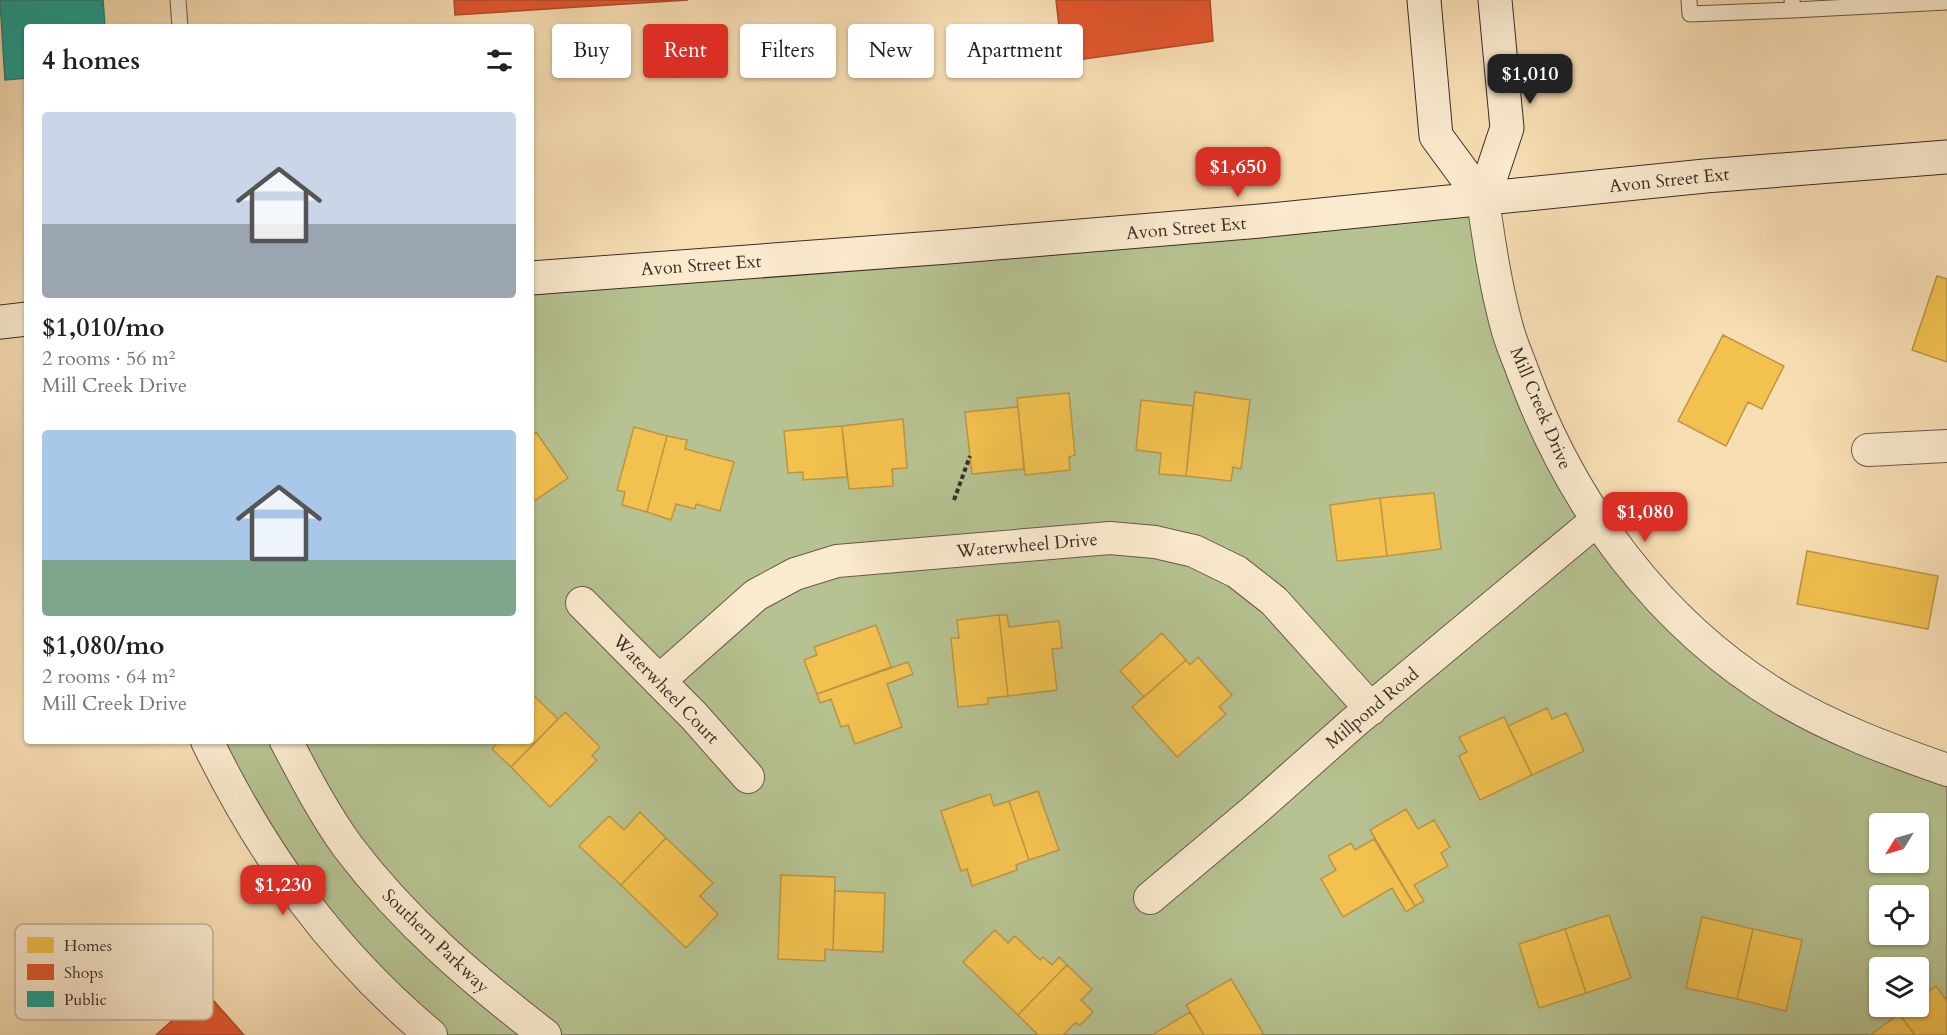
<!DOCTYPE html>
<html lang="en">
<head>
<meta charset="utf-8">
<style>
  :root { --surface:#fff; --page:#f2f2f2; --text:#202124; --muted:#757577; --accent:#d93025 }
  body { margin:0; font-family:Cardo,serif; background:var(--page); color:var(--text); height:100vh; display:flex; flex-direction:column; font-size:22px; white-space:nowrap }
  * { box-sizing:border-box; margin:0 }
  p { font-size:20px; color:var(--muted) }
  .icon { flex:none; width:33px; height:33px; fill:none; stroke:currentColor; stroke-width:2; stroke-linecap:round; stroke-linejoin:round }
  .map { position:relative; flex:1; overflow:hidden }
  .sheet { position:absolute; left:24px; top:24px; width:510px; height:720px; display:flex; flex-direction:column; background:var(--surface); border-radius:6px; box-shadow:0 2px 4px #0004 }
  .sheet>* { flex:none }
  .hud { position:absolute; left:552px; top:24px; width:570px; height:54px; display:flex; gap:12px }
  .needle { width:39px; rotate:233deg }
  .tools { position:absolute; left:1869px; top:813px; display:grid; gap:12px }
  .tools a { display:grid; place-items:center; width:60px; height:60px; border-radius:6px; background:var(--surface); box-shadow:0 2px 4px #0004; font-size:30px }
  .price { position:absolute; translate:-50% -51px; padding:0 14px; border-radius:12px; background:var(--accent); color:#fff; font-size:20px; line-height:39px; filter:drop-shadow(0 2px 3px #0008) }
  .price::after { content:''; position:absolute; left:50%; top:36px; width:18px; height:14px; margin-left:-9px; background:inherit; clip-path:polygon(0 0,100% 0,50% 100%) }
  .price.active { background:#222; color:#fff }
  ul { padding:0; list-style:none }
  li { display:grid; align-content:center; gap:12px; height:318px; padding:0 18px }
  li span { display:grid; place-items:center; height:186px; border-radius:6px; color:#555 }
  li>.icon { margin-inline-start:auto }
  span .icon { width:108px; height:108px; fill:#fffc; stroke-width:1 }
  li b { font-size:26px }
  h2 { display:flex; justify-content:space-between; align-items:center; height:72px; padding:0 18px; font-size:26px }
  .chip { padding:0 21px; border-radius:6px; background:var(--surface); box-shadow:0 2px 4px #0004; font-size:21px; line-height:54px }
  .chip.active { background:var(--accent); color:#fff }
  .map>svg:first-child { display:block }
  .green { fill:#b6c291; stroke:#78785c; stroke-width:1.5; fill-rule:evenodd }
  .homes { fill:#f2c14e; stroke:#bb9543; stroke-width:1.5 }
  .shops { fill:#e4572e; stroke:#b14a2c; stroke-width:1.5 }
  .public { fill:#17a398; stroke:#228076; stroke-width:1.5 }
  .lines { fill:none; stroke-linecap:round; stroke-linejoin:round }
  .lane-casing { stroke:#69594b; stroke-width:17 }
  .street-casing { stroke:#69594b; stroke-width:34 }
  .secondary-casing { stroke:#3a2d28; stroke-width:35 }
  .path { stroke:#3a2d28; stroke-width:4; stroke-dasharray:4.5 3; stroke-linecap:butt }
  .lane { stroke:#faeace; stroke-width:15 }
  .street { stroke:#faeace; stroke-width:32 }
  .secondary { stroke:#faeace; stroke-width:33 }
  .labels { text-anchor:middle; stroke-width:6; stroke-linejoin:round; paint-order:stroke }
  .street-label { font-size:18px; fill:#3a2d28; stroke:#faeace }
  .key { fill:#faeace; stroke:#c0b19c; stroke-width:1.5 }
  .key-label { font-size:16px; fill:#3a2d28 }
</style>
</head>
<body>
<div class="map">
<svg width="1947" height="1035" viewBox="0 0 1947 1035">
  <rect width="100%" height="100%" fill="#f7deb3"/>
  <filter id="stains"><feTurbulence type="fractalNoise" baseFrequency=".00333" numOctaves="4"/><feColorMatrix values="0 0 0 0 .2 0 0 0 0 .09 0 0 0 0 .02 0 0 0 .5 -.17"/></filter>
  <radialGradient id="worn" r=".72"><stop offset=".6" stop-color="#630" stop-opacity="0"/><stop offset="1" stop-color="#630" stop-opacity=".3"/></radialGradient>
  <path class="green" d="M 1483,200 L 1571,478 L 1731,664 L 1947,770 L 1947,1035 L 431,1035 L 398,1007 L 207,741 L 531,741 L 531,278 ZM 1880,824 L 1918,824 L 1918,862 L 1880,862 ZM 1880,896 L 1918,896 L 1918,934 L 1880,934 ZM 1880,968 L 1918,968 L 1918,1006 L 1880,1006 Z"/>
  <path class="homes" d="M 1937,276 L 1947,279 L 1947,362 L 1912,350 Z
    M 1723,335 L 1784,366 L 1762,409 L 1748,402 L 1726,446 L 1678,421 Z
    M 1195,392 L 1250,400 L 1241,469 L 1233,467 L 1231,481 L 1186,476 Z
    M 1069,393 L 1075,455 L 1069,457 L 1070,470 L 1025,475 L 1017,398 Z
    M 1141,400 L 1193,406 L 1186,476 L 1159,474 L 1161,453 L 1136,450 Z
    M 1018,407 L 1024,469 L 972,474 L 965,412 Z
    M 903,419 L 907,468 L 892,469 L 893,486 L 849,489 L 842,426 Z
    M 842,426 L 847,477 L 803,480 L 803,472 L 788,473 L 784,431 Z
    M 634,427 L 667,436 L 647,512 L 622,505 L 625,492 L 617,490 Z
    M 536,432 L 568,478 L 531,503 L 531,436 Z
    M 667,436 L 687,440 L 685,449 L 734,462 L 720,511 L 696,504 L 695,509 L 676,504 L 671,520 L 647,512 Z
    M 1434,493 L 1441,549 L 1387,556 L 1380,498 Z
    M 1380,498 L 1387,556 L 1337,561 L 1330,505 Z
    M 1807,551 L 1938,576 L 1928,629 L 1797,604 Z
    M 999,615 L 1008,696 L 988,698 L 988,704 L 958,707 L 951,638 L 959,638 L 957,620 Z
    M 999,615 L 1007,615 L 1009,627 L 1059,621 L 1062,648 L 1052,649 L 1057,690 L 1008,696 Z
    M 876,625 L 891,667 L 817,694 L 804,660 L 817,655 L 814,647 Z
    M 1162,633 L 1186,660 L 1144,697 L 1120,671 Z
    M 1198,657 L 1232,695 L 1219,707 L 1226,714 L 1177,757 L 1132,707 L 1186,660 L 1190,665 Z
    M 908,662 L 913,674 L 887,684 L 902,727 L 855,744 L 848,725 L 841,727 L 831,699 L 820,703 L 817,694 Z
    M 531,693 L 558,719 L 511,767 L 492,749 L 496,744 L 493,741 L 531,741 Z
    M 1547,708 L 1552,719 L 1566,713 L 1584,751 L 1532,775 L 1508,726 Z
    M 565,712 L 600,747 L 592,756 L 597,760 L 550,807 L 511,767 Z
    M 1504,717 L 1532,775 L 1480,800 L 1459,756 L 1467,752 L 1459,737 Z
    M 1038,791 L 1059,850 L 1029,860 L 1009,801 Z
    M 990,794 L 994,806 L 1009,801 L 1029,860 L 1016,865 L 1017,870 L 972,886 L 967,869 L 961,871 L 941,811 Z
    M 1406,809 L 1418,829 L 1434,820 L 1450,847 L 1441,853 L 1448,866 L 1414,885 L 1424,901 L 1415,906 L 1370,830 Z
    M 640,812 L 666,838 L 621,885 L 579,846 L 609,816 L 624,830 Z
    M 666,838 L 713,883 L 700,896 L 718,914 L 686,948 L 621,885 Z
    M 1374,839 L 1415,906 L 1406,912 L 1392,888 L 1343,917 L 1321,879 L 1336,870 L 1328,856 L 1351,843 L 1355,850 Z
    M 781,875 L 835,877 L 833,950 L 825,949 L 825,961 L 778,959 Z
    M 835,891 L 885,893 L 883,952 L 833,950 Z
    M 1609,915 L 1631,978 L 1586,993 L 1565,929 Z
    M 1702,917 L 1753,929 L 1737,999 L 1686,988 Z
    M 1565,929 L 1586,993 L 1539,1008 L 1519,944 Z
    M 1753,929 L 1802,940 L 1786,1011 L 1737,999 Z
    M 995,930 L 1008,943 L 1015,936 L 1040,960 L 1043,957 L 1052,965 L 1059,957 L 1067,965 L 1018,1015 L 963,962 Z
    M 1067,965 L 1092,989 L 1081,1000 L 1093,1012 L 1080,1025 L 1075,1023 L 1063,1035 L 1038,1035 L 1018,1015 Z
    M 1231,979 L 1263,1033 L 1260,1035 L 1204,1035 L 1186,1005 Z
    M 1936,986 L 1947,1001 L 1947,1035 L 1915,1035 L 1899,1014 L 1909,1006 L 1918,1006 L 1918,999 Z
    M 1190,1012 L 1204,1035 L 1152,1035 Z
    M 1899,1014 L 1915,1035 L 1870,1035 Z"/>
  <path class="shops" d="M 454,0 L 688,0 L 455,15 Z
    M 1056,0 L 1210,0 L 1213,41 L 1063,62 Z
    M 205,991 L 244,1035 L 156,1035 Z"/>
  <path class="public" d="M 0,0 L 103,0 L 105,27 L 27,27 L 27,78 L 5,80 Z"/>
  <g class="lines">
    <defs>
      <path id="lane" d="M 178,0 L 180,27
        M 1689,0 L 1690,14 L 1793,10
        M 1792,0 L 1793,10 L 1947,2"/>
      <path id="street" d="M 1483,200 C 1489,241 1495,283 1506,324 C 1510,341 1518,358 1524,375 C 1573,507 1660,625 1781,698 C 1833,729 1890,750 1947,770
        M 1868,450 L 1947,446
        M 582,603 L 694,716 L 748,777
        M 659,681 L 756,595 L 795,574 L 837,561 L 1110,538 L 1155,542 L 1194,551 L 1237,572 L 1274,601 L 1371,709
        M 207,741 C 263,856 333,953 431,1035
        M 286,741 C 305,777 324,814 348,847 C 404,921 472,979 545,1035
        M 1150,898 L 1256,809 L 1353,723 L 1597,520"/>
      <path id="secondary" d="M 1424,0 L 1436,136 L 1483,200
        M 1483,200 L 1507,128 L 1495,0
        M 531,278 L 948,247 L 1260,221 L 1705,176 L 1947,157
        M 0,322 L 27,319"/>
    </defs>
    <use href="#lane" class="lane-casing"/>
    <use href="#street" class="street-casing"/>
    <use href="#secondary" class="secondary-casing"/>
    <path class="path" d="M 954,500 L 970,456"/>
    <use href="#lane" class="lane"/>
    <use href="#street" class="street"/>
    <use href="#secondary" class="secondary"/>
  </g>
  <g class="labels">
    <g class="street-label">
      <text transform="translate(1669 180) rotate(-6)" y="6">Avon Street Ext</text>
      <text transform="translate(1186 228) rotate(-5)" y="6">Avon Street Ext</text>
      <text transform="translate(701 265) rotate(-4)" y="6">Avon Street Ext</text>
      <text transform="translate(1541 408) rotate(67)" y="6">Mill Creek Drive</text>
      <text transform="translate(1027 545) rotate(-5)" y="6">Waterwheel Drive</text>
      <text transform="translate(666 689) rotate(46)" y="6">Waterwheel Court</text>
      <text transform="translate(1372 708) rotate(-40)" y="6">Millpond Road</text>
      <text transform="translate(436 941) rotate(44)" y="6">Southern Parkway</text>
    </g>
  </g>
  <rect x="15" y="924" width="198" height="96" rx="9" class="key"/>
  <rect x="27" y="937" width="27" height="16" fill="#f2c14e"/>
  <rect x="27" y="964" width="27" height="16" fill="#e4572e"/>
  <rect x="27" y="991" width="27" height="16" fill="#17a398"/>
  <g class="key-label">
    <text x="64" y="951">Homes</text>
    <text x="64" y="978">Shops</text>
    <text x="64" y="1005">Public</text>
  </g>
  <rect width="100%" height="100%" filter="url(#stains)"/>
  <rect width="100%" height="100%" fill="url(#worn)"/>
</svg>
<div class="tools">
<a><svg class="needle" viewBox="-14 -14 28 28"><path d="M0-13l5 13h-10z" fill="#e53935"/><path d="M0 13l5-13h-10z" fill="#757577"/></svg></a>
<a><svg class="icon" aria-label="locate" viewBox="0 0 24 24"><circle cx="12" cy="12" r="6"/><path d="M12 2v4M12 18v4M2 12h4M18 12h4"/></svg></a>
<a><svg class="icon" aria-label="layers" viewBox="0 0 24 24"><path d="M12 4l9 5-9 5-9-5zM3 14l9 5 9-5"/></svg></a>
</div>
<b class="price active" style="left:1530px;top:105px">$1,010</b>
<b class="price" style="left:1238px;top:198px">$1,650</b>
<b class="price" style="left:1645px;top:543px">$1,080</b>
<b class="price" style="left:283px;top:916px">$1,230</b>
<div class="hud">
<a class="chip">Buy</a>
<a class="chip active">Rent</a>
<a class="chip">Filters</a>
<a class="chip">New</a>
<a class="chip">Apartment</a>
</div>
<section class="sheet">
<h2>4 homes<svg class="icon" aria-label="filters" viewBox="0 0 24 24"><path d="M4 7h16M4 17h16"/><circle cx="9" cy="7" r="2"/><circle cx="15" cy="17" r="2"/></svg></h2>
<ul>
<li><span style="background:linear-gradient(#c9d6e8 60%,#9aa5b1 0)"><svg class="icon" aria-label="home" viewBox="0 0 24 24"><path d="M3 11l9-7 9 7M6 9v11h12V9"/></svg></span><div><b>$1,010/mo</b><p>2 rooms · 56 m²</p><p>Mill Creek Drive</p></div></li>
<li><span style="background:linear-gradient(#a9c7e8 70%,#7fa58c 0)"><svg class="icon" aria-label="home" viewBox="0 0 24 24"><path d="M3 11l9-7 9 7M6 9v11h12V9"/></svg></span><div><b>$1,080/mo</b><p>2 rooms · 64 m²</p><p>Mill Creek Drive</p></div></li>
</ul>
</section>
</div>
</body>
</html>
